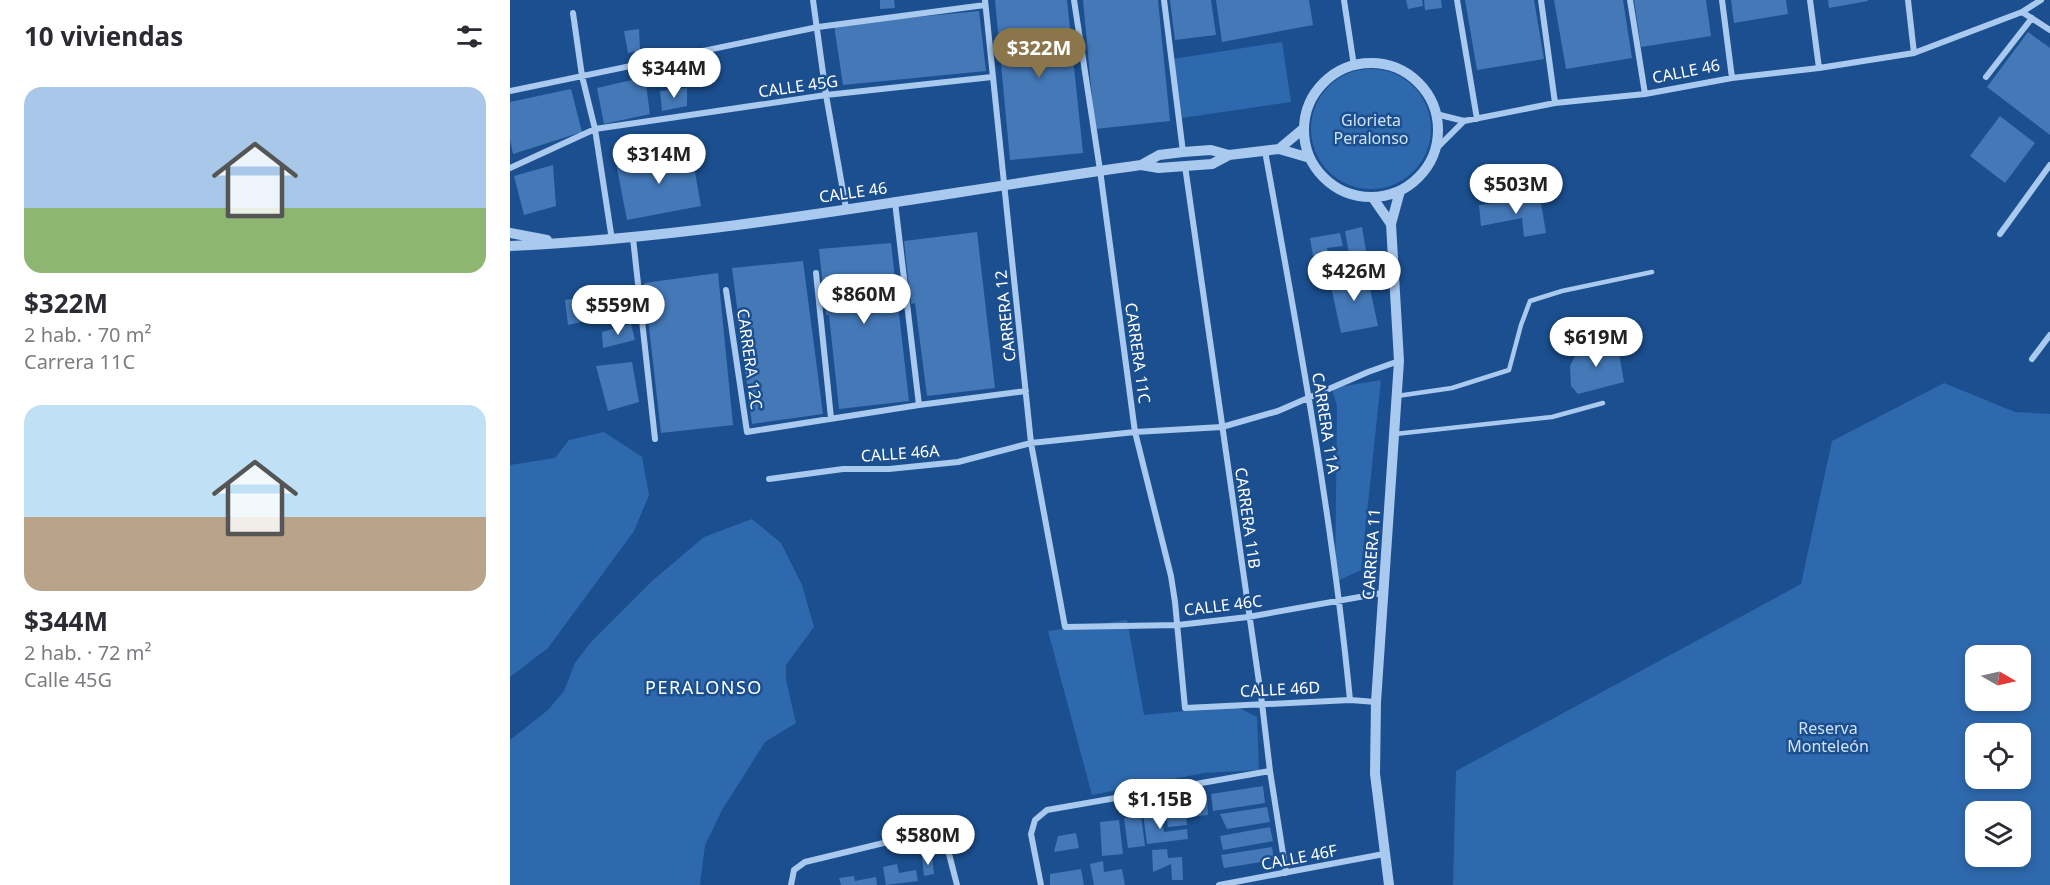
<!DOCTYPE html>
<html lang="es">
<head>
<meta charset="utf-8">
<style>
  :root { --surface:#fff; --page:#f7f7f7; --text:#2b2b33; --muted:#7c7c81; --accent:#8a764a }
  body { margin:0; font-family:"Noto Sans",sans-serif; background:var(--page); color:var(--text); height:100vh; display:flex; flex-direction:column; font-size:22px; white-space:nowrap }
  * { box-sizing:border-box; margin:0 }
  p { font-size:20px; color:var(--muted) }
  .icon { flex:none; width:33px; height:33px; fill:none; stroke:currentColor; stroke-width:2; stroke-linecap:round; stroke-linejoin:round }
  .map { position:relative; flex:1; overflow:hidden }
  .side { display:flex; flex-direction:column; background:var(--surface); width:510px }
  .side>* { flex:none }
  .needle { width:39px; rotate:99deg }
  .fabs { position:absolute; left:1455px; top:645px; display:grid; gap:12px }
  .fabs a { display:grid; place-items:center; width:66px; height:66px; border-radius:12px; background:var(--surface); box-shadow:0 3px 9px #0003; font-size:30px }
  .price { position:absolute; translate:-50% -51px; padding:0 14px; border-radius:21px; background:#fff; color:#222; font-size:20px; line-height:39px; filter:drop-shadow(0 2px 3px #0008) }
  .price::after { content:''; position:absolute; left:50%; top:36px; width:18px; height:14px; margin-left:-9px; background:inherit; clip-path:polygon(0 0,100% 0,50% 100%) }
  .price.on { background:var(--accent); color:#fff }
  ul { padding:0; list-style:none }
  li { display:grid; align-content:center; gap:12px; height:318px; padding:0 24px }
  li span { display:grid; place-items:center; height:186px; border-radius:18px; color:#555 }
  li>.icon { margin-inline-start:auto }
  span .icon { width:108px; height:108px; fill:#fffc; stroke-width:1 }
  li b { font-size:26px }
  h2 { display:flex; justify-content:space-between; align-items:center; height:72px; padding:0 24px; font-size:26px }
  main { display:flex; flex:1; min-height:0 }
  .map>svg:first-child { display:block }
  .green { fill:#2e69ad; fill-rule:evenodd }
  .building { fill:#4478b7 }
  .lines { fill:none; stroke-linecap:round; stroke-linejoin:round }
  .service { stroke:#a9c9ee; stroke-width:4.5 }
  .minor { stroke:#a9c9ee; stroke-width:6 }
  .tertiary { stroke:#a9c9ee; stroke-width:10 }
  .labels { text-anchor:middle; stroke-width:5; stroke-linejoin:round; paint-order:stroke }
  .street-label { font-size:16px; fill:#fff; stroke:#1b4f8f }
  .park-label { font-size:16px; fill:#cfe3fa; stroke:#1b4f8f }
  .neighbourhood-label { font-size:18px; letter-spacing:1.5px; fill:#fff; stroke:#1b4f8f }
</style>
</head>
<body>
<main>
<section class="side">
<h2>10 viviendas<svg class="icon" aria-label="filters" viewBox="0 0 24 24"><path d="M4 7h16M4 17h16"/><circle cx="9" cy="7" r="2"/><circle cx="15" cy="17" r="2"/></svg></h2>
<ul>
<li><span style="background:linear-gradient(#a9c7e8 65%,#8fb573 0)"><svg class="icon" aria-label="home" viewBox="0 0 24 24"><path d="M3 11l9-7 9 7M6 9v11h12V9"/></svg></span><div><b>$322M</b><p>2 hab. · 70 m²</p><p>Carrera 11C</p></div></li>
<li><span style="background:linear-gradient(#bfe0f5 60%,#b9a48a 0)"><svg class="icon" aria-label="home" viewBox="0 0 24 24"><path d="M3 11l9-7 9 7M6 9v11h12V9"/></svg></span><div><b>$344M</b><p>2 hab. · 72 m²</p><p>Calle 45G</p></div></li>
</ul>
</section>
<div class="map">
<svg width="1540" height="885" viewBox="0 0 1540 885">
  <rect width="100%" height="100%" fill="#1b4f8f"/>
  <path class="green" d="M 772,42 L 781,102 L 672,118 L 663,59 Z
    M801 129a60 60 0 1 1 120 0a60 60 0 1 1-120 0Z
    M 871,380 L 851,570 L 825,582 L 827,407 L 822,388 Z
    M 1434,383 L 1505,412 L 1540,414 L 1540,885 L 943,885 L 946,771 L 1291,584 L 1322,441 ZM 1466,656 L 1510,656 L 1510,700 L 1466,700 ZM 1466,734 L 1510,734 L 1510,778 L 1466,778 ZM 1466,812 L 1510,812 L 1510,856 L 1466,856 Z
    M 94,432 L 132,457 L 139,495 L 124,531 L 38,648 L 0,677 L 0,465 L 45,458 L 59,440 Z
    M 242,519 L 271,543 L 292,585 L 304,627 L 276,665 L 276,680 L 286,723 L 255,742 L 212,810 L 195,845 L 190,885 L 0,885 L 0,740 L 38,710 L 54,691 L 65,663 L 80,643 L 142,581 L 194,537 Z
    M 617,620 L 634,715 L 725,706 L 747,717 L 749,770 L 694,773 L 582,795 L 538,631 Z"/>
  <path class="building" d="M 370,0 L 384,0 L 385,8 L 370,9 Z
    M 485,0 L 557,0 L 573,153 L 500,160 Z
    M 573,0 L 648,0 L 660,121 L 585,129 Z
    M 660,0 L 701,0 L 706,35 L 665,40 Z
    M 706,0 L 799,0 L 803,25 L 712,42 Z
    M 896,0 L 912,0 L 913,6 L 898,9 Z
    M 914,0 L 931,0 L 932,8 L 915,10 Z
    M 955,0 L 1024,0 L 1034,59 L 967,70 Z
    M 1044,0 L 1113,0 L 1122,58 L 1056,69 Z
    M 1124,0 L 1196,0 L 1201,36 L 1131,47 Z
    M 1221,0 L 1276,0 L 1278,14 L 1224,23 Z
    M 1318,0 L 1358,0 L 1358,1 L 1319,8 Z
    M 469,11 L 476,71 L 333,85 L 324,25 Z
    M 129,29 L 130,50 L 118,53 L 114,31 Z
    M 1518,32 L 1540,48 L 1540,135 L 1477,87 Z
    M 135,77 L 140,114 L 94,124 L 87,88 Z
    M 177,88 L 177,106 L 152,111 L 150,91 Z
    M 61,89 L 72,132 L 3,154 L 0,139 L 0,102 Z
    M 1490,116 L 1525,143 L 1495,183 L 1460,156 Z
    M 181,150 L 191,206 L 117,220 L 106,163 Z
    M 43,165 L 46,206 L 14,215 L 4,176 Z
    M 1030,197 L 1036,233 L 1014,237 L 1012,218 L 971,226 L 969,205 Z
    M 852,227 L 858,263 L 841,265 L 835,231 Z
    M 467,232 L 485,388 L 417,396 L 405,303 L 401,304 L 394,241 Z
    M 830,233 L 833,246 L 817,248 L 818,253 L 803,256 L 800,238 Z
    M 381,243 L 399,401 L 329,409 L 319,315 L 316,315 L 309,249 Z
    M 835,253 L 837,268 L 821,271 L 819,255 Z
    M 293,261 L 313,414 L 242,424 L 222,268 Z
    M 856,270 L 868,326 L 831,333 L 819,277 Z
    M 208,273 L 223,425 L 151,433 L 134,283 Z
    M 117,291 L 121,310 L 58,325 L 55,300 Z
    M 121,324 L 125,340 L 93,348 L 92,332 Z
    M 1107,341 L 1114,382 L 1068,394 L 1061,386 L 1060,366 L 1069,348 Z
    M 122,362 L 129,402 L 98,411 L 86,366 Z
    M 753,786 L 755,803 L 703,811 L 701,794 Z
    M 697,798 L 698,815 L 680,817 L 679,800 Z
    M 675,805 L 677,825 L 658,827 L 655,808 Z
    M 757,807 L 760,822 L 717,829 L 710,814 Z
    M 651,811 L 654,832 L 677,829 L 678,839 L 637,844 L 633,813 Z
    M 631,815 L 635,846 L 618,848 L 614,818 Z
    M 609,820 L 613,854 L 592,856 L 590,822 Z
    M 760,827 L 763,841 L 713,850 L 710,836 Z
    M 566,833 L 569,848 L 544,852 L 548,836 Z
    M 762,847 L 764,860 L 714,868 L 711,855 Z
    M 657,849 L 658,858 L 672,857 L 673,880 L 662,880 L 661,864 L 643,872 L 642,850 Z
    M 422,855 L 424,874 L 414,876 L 412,857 Z
    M 593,861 L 594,872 L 612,869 L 615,885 L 584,885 L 580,864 Z
    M 387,864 L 389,873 L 406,870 L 408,881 L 376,885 L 373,867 Z
    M 571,869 L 574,885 L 540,885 L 540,874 Z
    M 344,876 L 345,881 L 366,877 L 367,885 L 331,885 L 329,878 Z"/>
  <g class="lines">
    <path class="service" d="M 887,396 L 942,388 L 999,370 L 1011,325 L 1020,301 L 1052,291 L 1142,272
      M 885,434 L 1042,417 L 1093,403"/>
    <path class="minor" d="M 303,0 L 316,95 L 336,208
      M 475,0 L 521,443 L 555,627 L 668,625 L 738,617 L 872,593
      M 564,0 L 590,170 L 625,432 L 661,576 L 665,602 L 675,708 L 840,700 L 866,702
      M 654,0 L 673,152
      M 834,0 L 844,66
      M 947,0 L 967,119
      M 1031,0 L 1045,103
      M 1120,0 L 1135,94
      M 1212,0 L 1222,78
      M 1300,0 L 1309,68
      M 1398,0 L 1404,53
      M 1512,12 L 1540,30
      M 63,13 L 72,76 L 85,129 L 102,240
      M 1476,77 L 1522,18
      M 0,91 L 308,27 L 475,5
      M 926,114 L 954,121 L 1045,103 L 1135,94 L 1222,78 L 1309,68 L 1404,53 L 1512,12 L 1531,0
      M 925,150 L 954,121
      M 755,151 C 788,334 822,515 840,700
      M 675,166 L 752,703 L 760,771 L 776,873
      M 0,168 L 85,129 L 316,95 L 482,77
      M 385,202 L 409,405
      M 1490,234 L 1540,165
      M 123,238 L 145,439
      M 306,273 L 321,418
      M 216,290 L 237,432 L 409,405 L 516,391
      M 1522,359 L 1540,335
      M 259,479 L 333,469 L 379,469 L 448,462 L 521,443 L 625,432 L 712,427 L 768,411 L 858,372 L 889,361
      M 281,885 L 284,870 L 295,862 L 415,833 L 430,837 L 437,846 L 447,885
      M 531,885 L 521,834 L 525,820 L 537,810 L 760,771
      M 709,885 L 874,854"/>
    <path class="tertiary" d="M794 130a67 67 0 1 1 134 0a67 67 0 1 1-134 0Z
      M 769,149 L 794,128
      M 631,165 L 649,155 L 673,152 L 701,150 L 719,155
      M 863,198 L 881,224
      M 0,233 L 37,240
      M 0,246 C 212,236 421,194 631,165 L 649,168 L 702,164 L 719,155 L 769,149 L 800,158
      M 879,885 L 865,774 L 866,702 L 889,361 L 881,224 L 890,191"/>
  </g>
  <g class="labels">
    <g class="street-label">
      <text transform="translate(1176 71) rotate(-11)" y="6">CALLE 46</text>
      <text transform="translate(288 86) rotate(-8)" y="6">CALLE 45G</text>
      <text transform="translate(343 192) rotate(-8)" y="6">CALLE 46</text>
      <text transform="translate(495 316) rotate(-96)" y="6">CARRERA 12</text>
      <text transform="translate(628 353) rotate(82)" y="6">CARRERA 11C</text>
      <text transform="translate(240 359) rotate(82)" y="6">CARRERA 12C</text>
      <text transform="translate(816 423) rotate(81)" y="6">CARRERA 11A</text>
      <text transform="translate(390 453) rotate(-4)" y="6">CALLE 46A</text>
      <text transform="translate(738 518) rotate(82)" y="6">CARRERA 11B</text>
      <text transform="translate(861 554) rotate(-86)" y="6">CARRERA 11</text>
      <text transform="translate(713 605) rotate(-7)" y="6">CALLE 46C</text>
      <text transform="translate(770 689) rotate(-3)" y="6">CALLE 46D</text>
      <text transform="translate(789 857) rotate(-11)" y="6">CALLE 46F</text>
    </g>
    <g class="park-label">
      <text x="861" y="126">Glorieta<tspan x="861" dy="18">Peralonso</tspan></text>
      <text x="1318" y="734">Reserva<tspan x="1318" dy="18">Monteleón</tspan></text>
    </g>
    <g class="neighbourhood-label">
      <text x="194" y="694">PERALONSO</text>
    </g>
  </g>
</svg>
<div class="fabs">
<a><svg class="needle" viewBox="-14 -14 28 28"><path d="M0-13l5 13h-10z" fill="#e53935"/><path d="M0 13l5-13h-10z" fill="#7c7c81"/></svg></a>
<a><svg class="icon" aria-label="locate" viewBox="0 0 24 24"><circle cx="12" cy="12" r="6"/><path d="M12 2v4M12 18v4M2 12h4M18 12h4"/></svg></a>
<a><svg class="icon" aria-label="layers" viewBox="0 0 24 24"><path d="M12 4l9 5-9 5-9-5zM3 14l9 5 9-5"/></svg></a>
</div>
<b class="price on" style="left:529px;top:79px">$322M</b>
<b class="price" style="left:164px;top:99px">$344M</b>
<b class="price" style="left:149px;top:185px">$314M</b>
<b class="price" style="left:1006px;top:215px">$503M</b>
<b class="price" style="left:844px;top:302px">$426M</b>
<b class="price" style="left:354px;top:325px">$860M</b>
<b class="price" style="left:108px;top:336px">$559M</b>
<b class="price" style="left:1086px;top:368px">$619M</b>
<b class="price" style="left:650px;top:830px">$1.15B</b>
<b class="price" style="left:418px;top:866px">$580M</b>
</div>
</main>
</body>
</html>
